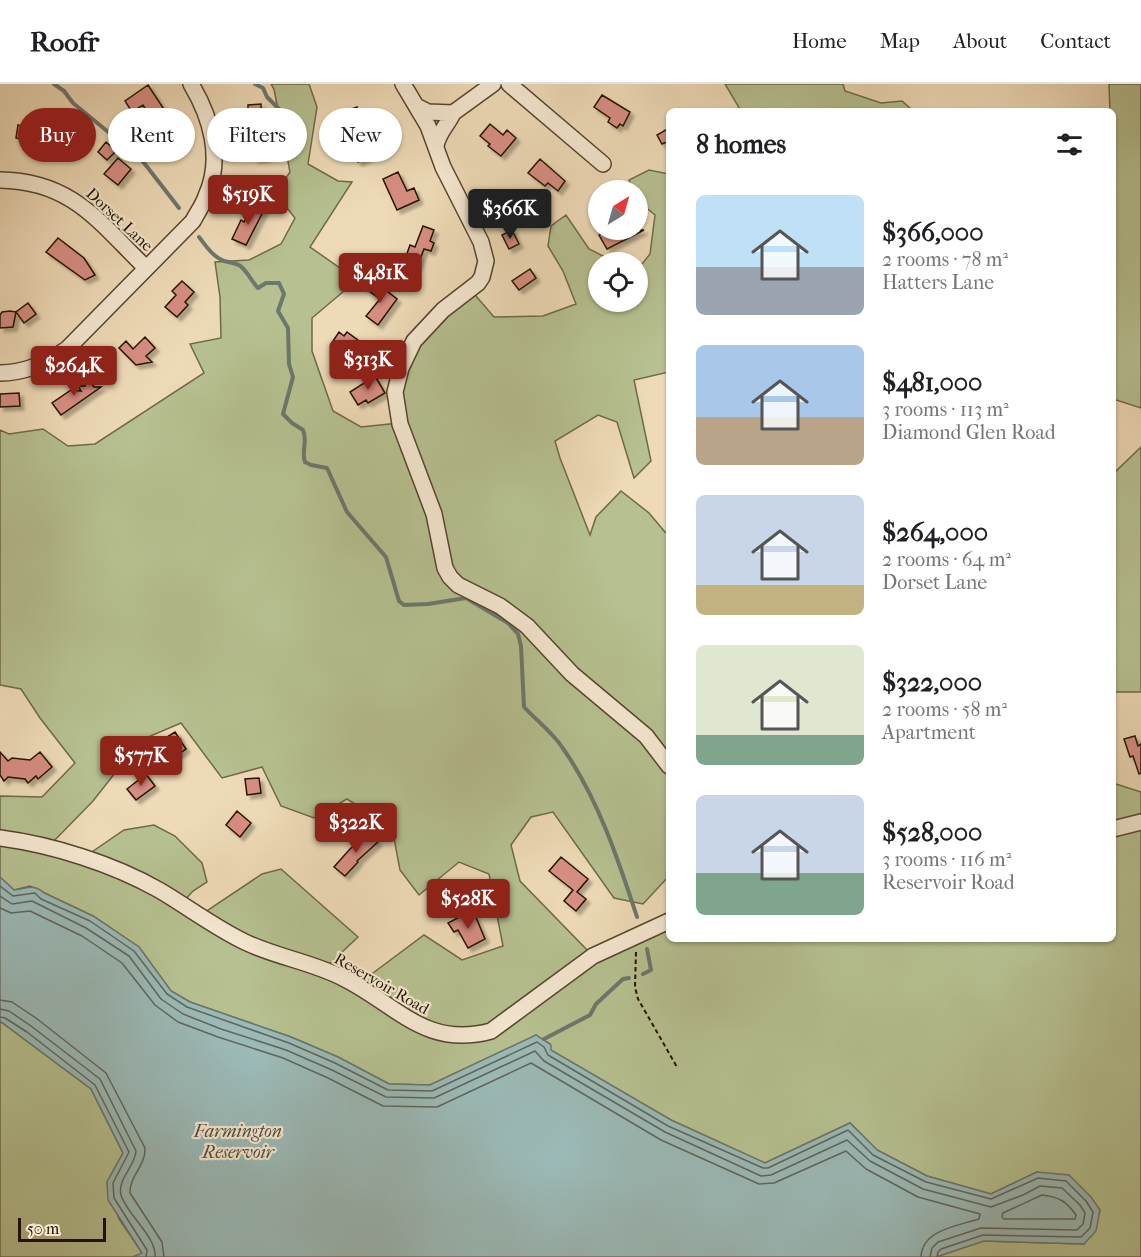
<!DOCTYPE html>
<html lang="en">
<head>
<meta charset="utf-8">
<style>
  :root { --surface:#fff; --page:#f6f6f6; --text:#202124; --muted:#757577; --line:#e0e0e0; --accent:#8f2418 }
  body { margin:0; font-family:"IM FELL French Canon",serif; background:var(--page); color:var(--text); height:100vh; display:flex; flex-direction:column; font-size:22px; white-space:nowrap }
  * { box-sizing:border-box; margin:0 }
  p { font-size:20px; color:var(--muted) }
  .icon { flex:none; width:33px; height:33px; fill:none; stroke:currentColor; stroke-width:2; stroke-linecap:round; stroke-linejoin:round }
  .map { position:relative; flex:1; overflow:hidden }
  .side { position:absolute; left:666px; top:24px; width:450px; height:834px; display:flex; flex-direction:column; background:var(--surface); border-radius:9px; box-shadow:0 2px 4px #0004 }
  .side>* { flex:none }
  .top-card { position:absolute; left:18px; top:24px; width:558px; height:54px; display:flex; gap:12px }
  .needle { width:39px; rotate:37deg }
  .tools { position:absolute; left:588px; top:96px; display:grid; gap:12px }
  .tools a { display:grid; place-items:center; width:60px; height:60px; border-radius:50%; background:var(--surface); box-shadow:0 2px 4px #0004; font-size:30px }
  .scale { position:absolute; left:18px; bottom:15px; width:88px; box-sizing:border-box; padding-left:6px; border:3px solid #251300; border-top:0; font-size:16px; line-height:21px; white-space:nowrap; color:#251300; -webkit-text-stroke:4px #f4e7d0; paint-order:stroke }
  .price { position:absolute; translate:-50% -51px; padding:0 14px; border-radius:6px; background:var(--accent); color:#fff; font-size:20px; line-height:39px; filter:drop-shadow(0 2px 3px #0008) }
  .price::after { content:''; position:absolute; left:50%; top:36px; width:18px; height:14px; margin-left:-9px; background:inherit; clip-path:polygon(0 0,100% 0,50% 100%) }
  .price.selected { background:#222; color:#fff }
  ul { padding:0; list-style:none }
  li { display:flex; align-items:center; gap:18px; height:150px; padding:0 30px }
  li span { display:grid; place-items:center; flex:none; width:168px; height:120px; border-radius:9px; color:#555 }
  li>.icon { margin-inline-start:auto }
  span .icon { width:72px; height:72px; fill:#fffc; stroke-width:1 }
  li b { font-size:26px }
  h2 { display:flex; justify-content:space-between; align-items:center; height:72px; padding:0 30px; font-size:26px }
  .tag { padding:0 21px; border-radius:27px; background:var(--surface); box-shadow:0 2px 4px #0004; font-size:21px; line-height:54px }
  .tag.selected { background:var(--accent); color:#fff }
  header { display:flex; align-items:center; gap:36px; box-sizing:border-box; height:84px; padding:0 30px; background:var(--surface); border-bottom:2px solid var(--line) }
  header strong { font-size:28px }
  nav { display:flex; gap:33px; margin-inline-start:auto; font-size:21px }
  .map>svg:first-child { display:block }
  .green { fill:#b6c090; stroke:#6e6a48; stroke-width:1.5; fill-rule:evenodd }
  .water { fill:#9bb9b6; stroke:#6c776d; stroke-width:1.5 }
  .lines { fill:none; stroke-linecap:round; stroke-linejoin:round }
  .shore { stroke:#60665b; stroke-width:1.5 }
  .stream { stroke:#6c776d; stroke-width:4 }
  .building { fill:#d78e83; stroke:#251300; stroke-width:1.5; filter:url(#shadow) }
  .minor-casing { stroke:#57452e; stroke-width:18 }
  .path { stroke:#251300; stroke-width:2; stroke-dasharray:4.5 3; stroke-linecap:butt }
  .minor { stroke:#f4e7d0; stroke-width:15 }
  .labels { text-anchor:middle; stroke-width:4.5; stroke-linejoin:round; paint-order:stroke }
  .street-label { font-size:16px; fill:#251300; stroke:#f4e7d0 }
  .water-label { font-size:18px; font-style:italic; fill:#4e4d40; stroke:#f4e7d0 }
</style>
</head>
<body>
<header>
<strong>Roofr</strong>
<nav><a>Home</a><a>Map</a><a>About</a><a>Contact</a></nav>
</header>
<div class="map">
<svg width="1141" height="1173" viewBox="0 0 1141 1173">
  <defs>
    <filter id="shadow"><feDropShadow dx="4" dy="4" stdDeviation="1.5" flood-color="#0004"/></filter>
  </defs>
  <rect width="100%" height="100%" fill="#eedab7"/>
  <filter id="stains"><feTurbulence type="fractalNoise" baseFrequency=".00333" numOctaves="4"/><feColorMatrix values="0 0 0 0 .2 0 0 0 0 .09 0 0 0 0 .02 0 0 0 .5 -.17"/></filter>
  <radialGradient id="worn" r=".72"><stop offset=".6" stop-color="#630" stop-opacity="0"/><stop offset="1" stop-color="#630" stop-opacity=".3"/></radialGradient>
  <path class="green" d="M 271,0 L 309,0 L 317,23 L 308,80 L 338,97 L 352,98 L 310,163 L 357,196 L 312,234 L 312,267 L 333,327 L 361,343 L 399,339 L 396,323 L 414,257 L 470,205 L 494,233 L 543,232 L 576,220 L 563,187 L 548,162 L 551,142 L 566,131 L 589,165 L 615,178 L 598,178 L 598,218 L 638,218 L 638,185 L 650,170 L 655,131 L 638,117 L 638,106 L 633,106 L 629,96 L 649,86 L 669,90 L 669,288 L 634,296 L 651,377 L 634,394 L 617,338 L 598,331 L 555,357 L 560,374 L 590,451 L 596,433 L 621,407 L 649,429 L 665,448 L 669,449 L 669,792 L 643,820 L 614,814 L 553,728 L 531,733 L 511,761 L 520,797 L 593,872 L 669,837 L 669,855 L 1113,855 L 1113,699 L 1141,708 L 1141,1173 L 936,1173 L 983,1157 L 1084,1160 L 1037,1088 L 991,1110 L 927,1092 L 877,1066 L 850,1039 L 765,1079 L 671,1036 L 550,966 L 550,960 L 536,951 L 430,1001 L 389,1000 L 338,973 L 291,953 L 190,918 L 171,907 L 139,863 L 93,832 L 30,802 L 14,806 L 0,793 L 0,712 L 42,713 L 75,679 L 40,634 L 21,605 L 0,601 L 0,346 L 9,350 L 43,345 L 68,362 L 95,360 L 204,289 L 190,260 L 221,254 L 220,213 L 215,178 L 249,176 L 281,160 L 295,134 L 275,109 L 290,88 L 274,5 ZM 181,639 L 222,694 L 262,683 L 281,722 L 314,734 L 347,715 L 392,744 L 400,786 L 419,811 L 459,778 L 489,790 L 503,862 L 462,876 L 424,851 L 357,901 L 324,885 L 358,853 L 281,785 L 262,790 L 199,832 L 181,820 L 193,807 L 207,798 L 202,779 L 175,752 L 154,741 L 124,746 L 83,774 L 47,764 L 93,717 L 141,656 Z
    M 725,0 L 843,0 L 845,7 L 881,19 L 902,17 L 911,25 L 910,27 L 741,27 Z
    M 1109,0 L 1141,0 L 1141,324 L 1113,315 L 1113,27 L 1110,27 Z
    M 1141,363 L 1141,608 L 1113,608 L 1113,388 L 1116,387 Z
    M 0,937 L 91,1005 L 123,1069 L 107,1098 L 119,1135 L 143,1170 L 133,1173 L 0,1173 Z"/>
  <path class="water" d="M 0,793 L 14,806 C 26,805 34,799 44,809 L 93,832 L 139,863 L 171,907 L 190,918 L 291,953 L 338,973 L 389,1000 L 430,1001 L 536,951 L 551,961 L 551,966 L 671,1036 L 765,1079 L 850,1039 L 877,1066 L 927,1092 L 991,1110 L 1037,1088 L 1069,1091 L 1091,1113 L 1100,1126 L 1096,1147 L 1084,1160 L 984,1157 L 936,1173 L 133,1173 L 142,1169 L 108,1116 L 107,1098 L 123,1069 L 91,1005 L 0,937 Z"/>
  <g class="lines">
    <path class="shore" d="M 0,802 L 13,812 L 35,809 L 41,815 L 90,837 L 134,867 L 167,910 L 187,923 L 289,959 L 335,979 L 388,1006 L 432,1007 L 537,958 L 544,963 L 548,971 L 668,1042 L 763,1084 L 768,1084 L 848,1046 L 873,1071 L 926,1098 L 991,1115 L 1038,1094 L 1066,1097 L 1086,1117 L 1093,1128 L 1090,1144 L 1081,1153 L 983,1151 L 941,1165 L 938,1168 L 937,1173
      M 0,812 L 12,820 L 32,817 L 86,844 L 129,872 L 161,915 L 183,930 L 221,945 L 286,966 L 332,986 L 386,1013 L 434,1014 L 535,967 L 544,977 L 665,1048 L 761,1092 L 771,1091 L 847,1056 L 870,1077 L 923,1105 L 991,1123 L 1023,1111 L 1040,1102 L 1062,1104 L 1080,1121 L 1085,1129 L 1083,1140 L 1077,1146 L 981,1144 L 938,1158 L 932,1164 L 930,1173
      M 0,824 L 11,829 L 30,827 L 82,852 L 122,879 L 155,921 L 178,938 L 218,953 L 283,974 L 328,994 L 383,1022 L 437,1023 L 531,979 L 661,1056 L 759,1100 L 774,1099 L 846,1067 L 866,1085 L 918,1113 L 980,1130 L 979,1135 C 957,1142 922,1146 921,1173
      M 0,916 L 12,918 L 36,934 L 106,989 L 145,1064 C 146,1081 129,1093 130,1109 L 162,1158 L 164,1173
      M 0,925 L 9,927 L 31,942 L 100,995 L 136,1067 C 135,1083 117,1095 121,1111 C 127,1131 157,1153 155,1173
      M 0,933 L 5,934 L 27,948 L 95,1001 L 129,1068 L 113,1099 L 114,1114 L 147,1166 L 146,1173
      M 1042,1111 C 1059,1113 1066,1117 1076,1131 L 1075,1135 L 1004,1135 L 1002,1133 L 1003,1129 Z"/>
    <path class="stream" d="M 54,0 L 64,7 L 73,19 L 141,75 L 179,124
      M 255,0 L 263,4 L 267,13 L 280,26
      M 199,153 C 206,162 213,173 224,177 C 229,178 234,179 239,181 C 247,186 251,197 258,204 L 266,199 L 279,199 L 284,210 L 278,227 L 288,244 L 289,280 L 293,293 L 283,330 L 292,339 L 303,346 C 308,357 301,367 305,378 L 311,381 L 327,384 L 347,428 L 386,473 L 399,517 L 404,521 L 428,520 L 466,514 L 508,539 L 518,550 L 521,562 L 524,623 C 536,636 552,648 562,663 C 598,714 618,775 637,833
      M 643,890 L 651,886 L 647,865
      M 544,955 L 590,931 L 596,920 L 623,895 L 629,894"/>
  </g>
  <path class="building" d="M 148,1 L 171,36 L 175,61 L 161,63 L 157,43 L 143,21 L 132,28 L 125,17 Z
    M 602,11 L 630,28 L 623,42 L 620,40 L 617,44 L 608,38 L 610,34 L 594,23 Z
    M 261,20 L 262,38 L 267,38 L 269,59 L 274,59 L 275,68 L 267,69 L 267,74 L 255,75 L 252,39 L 248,39 L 247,26 L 248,26 L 248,21 Z
    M 357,23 L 364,42 L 379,36 L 385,51 L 363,59 L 369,73 L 358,78 L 349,56 L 355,54 L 344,28 Z
    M 490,40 L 503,51 L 507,46 L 516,54 L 501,72 L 488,62 L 490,60 L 480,52 Z
    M 18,41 L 46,47 L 47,43 L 58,45 L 54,66 L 34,62 L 34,58 L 16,54 Z
    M 669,44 L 669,57 L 662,60 L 657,51 Z
    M 106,58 L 116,67 L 107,76 L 98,68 Z
    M 118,74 L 131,85 L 118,101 L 104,90 Z
    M 540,75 L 565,97 L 558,107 L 548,99 L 545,102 L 528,89 Z
    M 398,88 L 407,107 L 414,104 L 419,116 L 397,126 L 383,95 Z
    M 252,121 L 264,126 L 246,161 L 232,155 L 241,136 L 244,138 Z
    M 423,142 L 434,146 L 430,157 L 434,159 L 431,167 L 424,165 L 417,183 L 404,178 L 410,161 L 415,163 Z
    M 512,146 L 519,160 L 509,165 L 502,151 Z
    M 610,146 L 644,146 L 607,165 L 599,151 Z
    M 58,154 L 84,174 L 95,191 L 85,196 L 46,168 Z
    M 530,185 L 536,194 L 519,206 L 512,197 Z
    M 182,197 L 194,208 L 185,218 L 188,221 L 177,233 L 165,223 L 176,211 L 172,207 Z
    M 362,202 L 383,204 L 397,215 L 378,241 L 366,232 L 380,215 Z
    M 28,219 L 36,230 L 24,239 L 16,228 Z
    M 10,227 L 16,228 L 13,243 L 0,244 L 0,231 L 2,228 Z
    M 339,248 L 344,252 L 347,248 L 359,257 L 347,273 L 336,265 L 339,261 L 333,257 Z
    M 145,253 L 155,264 L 146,272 L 152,278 L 136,281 L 119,264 L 126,257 L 133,265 Z
    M 86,292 L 94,303 L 101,303 L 61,331 L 52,319 L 71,306 L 81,307 L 78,302 L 85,302 Z
    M 375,292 L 385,309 L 368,319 L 366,316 L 358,321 L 350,308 Z
    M 19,309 L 20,322 L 0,323 L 0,310 Z
    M 175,648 L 186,665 L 167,678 L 156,660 Z
    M 1135,652 L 1138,662 L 1141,660 L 1141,689 L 1139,690 L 1133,672 L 1130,673 L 1124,655 Z
    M 0,668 L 8,677 L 12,674 L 30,676 L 40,668 L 52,683 L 38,695 L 36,692 L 28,699 L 25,695 L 8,693 L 4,697 L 0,691 Z
    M 146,690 L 155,702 L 136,716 L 127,705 Z
    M 259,694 L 261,709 L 247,711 L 245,695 Z
    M 237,727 L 251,739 L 240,753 L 226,741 Z
    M 370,748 L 378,758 L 357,777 L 358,778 L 345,792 L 334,783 L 350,765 Z
    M 561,773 L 588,795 L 577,808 L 586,815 L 576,827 L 564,817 L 573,806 L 549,787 Z
    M 465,830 L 468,835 L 475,831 L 485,855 L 468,864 L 458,846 L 454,848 L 448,839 Z"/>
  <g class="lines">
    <defs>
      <path id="minor" d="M 403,0 L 428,42 L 443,83 L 481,158 L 486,177 L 482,193 L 478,199 L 443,226 L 414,257 L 401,284 L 395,308 L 400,340 L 434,430 L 445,484 L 450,493 L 458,501 L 500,522 L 527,542 L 572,590 L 646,652 L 669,682
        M 509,0 L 603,80
        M 418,23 L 428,28 L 453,29 C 447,42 440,46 436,61
        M 453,29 L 493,0
        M 0,96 C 72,97 99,138 146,184
        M 0,289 C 25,289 47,279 67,265 L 193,137 C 197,129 203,121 206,112 C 223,75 211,33 191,0
        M 1113,745 L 1141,738
        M 0,754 C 53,761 113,780 159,806 C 188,823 214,843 245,858 C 276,873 312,878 343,894 C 396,920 425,965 491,947 L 593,872 L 669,837"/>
    </defs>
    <use href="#minor" class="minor-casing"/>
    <path class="path" d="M 636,868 L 635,903 L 638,915 L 677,983"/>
    <use href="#minor" class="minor"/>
  </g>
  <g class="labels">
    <g class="street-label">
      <text transform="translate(120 135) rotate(43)" y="6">Dorset Lane</text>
      <text transform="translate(382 899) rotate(30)" y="6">Reservoir Road</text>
    </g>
    <g class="water-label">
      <text x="238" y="1053">Farmington<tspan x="238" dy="21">Reservoir</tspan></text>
    </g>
  </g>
  <rect width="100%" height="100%" filter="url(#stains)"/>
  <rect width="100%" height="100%" fill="url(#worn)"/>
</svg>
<div class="tools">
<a><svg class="needle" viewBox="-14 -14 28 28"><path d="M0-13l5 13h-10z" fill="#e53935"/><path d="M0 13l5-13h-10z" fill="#757577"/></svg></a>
<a><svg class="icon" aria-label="locate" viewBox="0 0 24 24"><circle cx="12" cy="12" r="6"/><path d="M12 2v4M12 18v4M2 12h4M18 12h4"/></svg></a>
</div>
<div class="scale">50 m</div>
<b class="price" style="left:248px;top:142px">$519K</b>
<b class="price selected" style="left:510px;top:156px">$366K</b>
<b class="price" style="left:380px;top:220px">$481K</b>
<b class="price" style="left:368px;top:307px">$313K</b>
<b class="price" style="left:74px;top:313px">$264K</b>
<b class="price" style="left:141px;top:703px">$577K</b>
<b class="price" style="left:356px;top:770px">$322K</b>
<b class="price" style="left:468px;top:846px">$528K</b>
<div class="top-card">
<a class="tag selected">Buy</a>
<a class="tag">Rent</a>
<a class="tag">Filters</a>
<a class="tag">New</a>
</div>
<section class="side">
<h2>8 homes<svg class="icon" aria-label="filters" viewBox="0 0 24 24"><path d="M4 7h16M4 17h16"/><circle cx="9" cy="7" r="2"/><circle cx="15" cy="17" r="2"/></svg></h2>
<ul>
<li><span style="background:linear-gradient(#bfe0f5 60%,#9aa5b1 0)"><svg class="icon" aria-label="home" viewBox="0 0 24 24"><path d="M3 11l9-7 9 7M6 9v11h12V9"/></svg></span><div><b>$366,000</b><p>2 rooms · 78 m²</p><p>Hatters Lane</p></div></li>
<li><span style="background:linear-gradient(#a9c7e8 60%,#b9a48a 0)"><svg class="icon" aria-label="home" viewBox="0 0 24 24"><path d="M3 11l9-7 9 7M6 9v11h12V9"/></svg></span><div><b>$481,000</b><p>3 rooms · 113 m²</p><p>Diamond Glen Road</p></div></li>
<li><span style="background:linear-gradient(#c9d6e8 75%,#c2b280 0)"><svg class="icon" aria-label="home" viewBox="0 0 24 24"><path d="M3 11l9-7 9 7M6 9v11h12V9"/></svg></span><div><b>$264,000</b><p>2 rooms · 64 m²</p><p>Dorset Lane</p></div></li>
<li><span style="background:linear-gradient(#dfe7d0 75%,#7fa58c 0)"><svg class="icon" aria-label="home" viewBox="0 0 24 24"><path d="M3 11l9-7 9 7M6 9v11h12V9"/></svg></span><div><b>$322,000</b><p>2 rooms · 58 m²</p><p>Apartment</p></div></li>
<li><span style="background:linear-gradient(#c9d6e8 65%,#7fa58c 0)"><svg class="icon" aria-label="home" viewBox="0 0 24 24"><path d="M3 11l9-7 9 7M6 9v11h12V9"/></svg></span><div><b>$528,000</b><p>3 rooms · 116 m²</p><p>Reservoir Road</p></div></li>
</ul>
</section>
</div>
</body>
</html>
